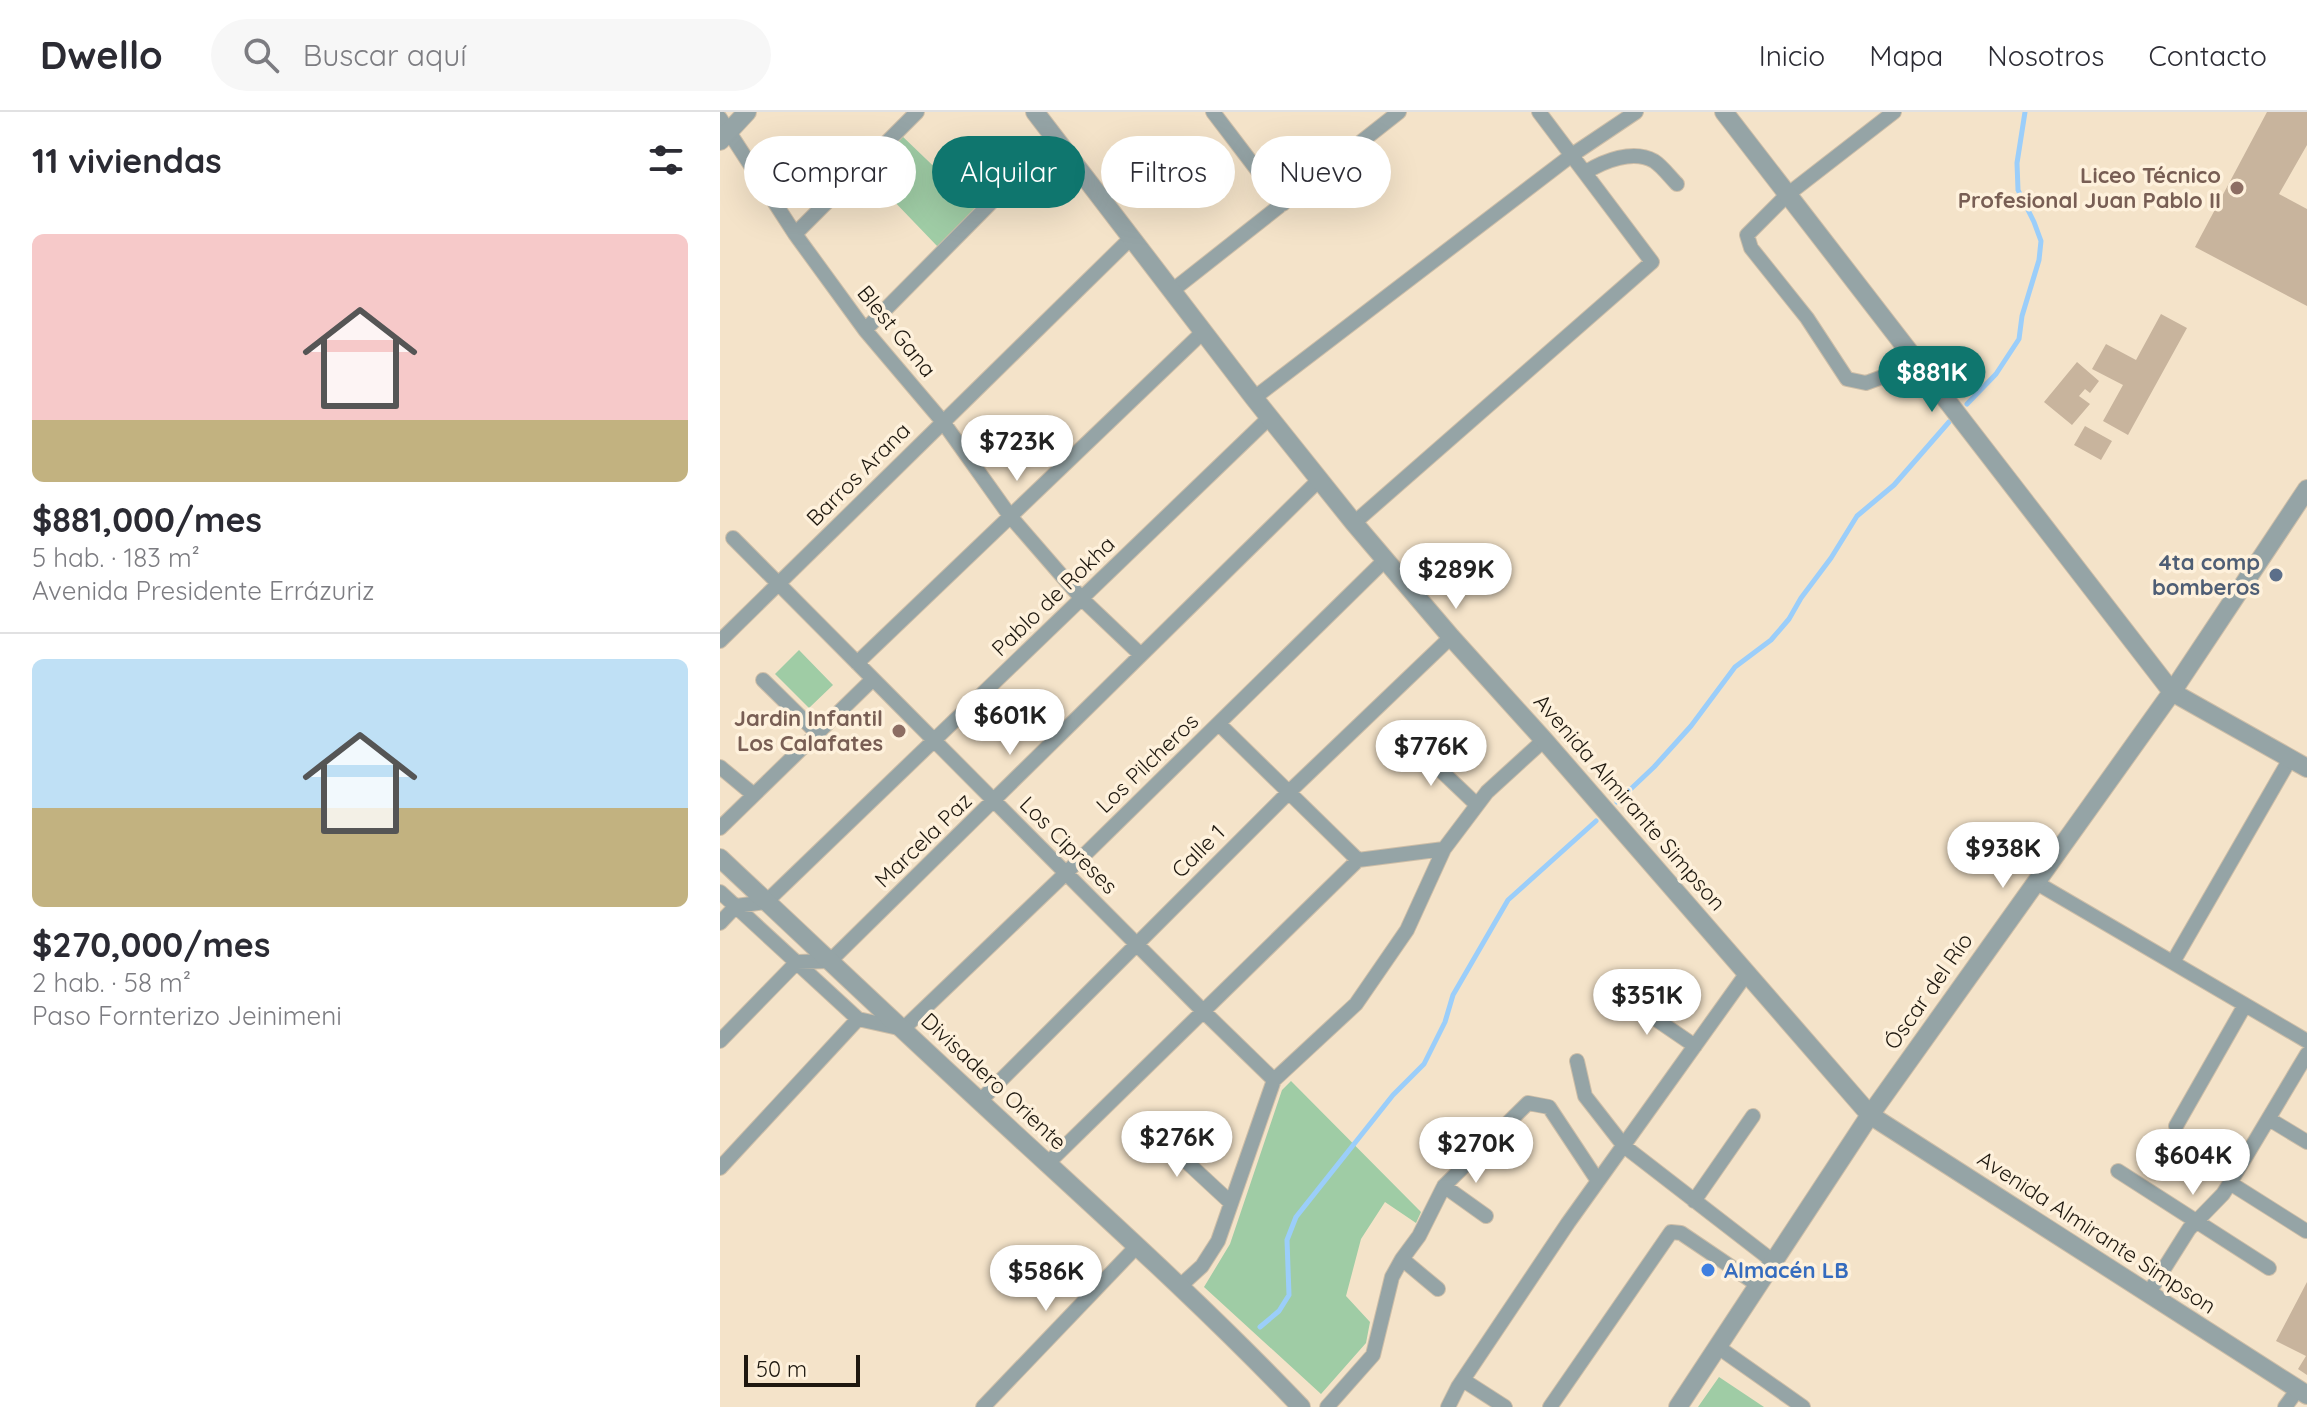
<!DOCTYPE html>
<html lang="es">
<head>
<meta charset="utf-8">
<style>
  :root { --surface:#fff; --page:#f7f7f7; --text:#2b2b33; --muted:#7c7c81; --line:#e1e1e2; --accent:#0f766e }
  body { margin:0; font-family:Quicksand,sans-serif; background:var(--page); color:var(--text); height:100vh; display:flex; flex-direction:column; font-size:30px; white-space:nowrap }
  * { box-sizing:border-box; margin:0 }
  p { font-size:26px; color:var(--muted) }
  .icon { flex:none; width:44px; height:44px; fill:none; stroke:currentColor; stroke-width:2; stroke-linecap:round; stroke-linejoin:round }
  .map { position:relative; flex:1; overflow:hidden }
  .side { display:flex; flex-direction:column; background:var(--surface); width:720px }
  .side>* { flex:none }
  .banner { position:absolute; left:24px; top:24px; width:760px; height:72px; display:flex; gap:16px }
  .scale { position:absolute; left:24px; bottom:20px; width:116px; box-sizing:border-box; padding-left:8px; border:4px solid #1e180f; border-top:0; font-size:22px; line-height:28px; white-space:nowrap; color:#1e180f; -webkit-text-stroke:6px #fef1dc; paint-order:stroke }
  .price { position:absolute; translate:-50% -68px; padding:0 18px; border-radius:28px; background:#fff; color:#222; font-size:26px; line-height:52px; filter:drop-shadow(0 2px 4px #0008) }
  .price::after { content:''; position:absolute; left:50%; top:48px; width:24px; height:18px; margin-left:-12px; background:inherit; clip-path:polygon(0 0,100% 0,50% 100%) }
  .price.selected { background:var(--accent); color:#fff }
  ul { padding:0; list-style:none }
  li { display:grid; align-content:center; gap:16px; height:424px; padding:0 32px }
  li+li { border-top:2px solid var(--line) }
  li span { display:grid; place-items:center; height:248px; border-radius:12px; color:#555 }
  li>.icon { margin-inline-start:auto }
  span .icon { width:144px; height:144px; fill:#fffc; stroke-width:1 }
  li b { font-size:34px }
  h2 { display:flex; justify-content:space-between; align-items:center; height:96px; padding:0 32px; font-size:34px }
  .chip { padding:0 28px; border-radius:36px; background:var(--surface); box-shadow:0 8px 32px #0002; font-size:28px; line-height:72px }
  .chip.selected { background:var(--accent); color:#fff }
  header { display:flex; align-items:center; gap:48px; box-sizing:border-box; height:112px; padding:0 40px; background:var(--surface); border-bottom:2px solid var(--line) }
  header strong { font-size:38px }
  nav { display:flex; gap:44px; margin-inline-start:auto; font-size:28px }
  .search { width:560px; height:72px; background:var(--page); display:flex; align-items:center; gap:20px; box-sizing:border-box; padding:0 28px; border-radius:44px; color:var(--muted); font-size:30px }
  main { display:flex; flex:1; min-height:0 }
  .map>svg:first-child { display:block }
  .green { fill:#9fcca5 }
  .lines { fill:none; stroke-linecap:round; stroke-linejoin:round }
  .stream { stroke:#9bcefa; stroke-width:5 }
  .building { fill:#c8b49d }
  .minor-casing { stroke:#cdbea8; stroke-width:16 }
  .tertiary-casing { stroke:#cdbea8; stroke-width:20 }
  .minor { stroke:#95a4a6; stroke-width:14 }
  .tertiary { stroke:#95a4a6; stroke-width:18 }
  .education-dot { fill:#8d6e63; stroke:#fef1dc; stroke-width:3 }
  .service-dot { fill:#5c6f8a; stroke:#fef1dc; stroke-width:3 }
  .shop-dot { fill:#3f7fe0; stroke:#fef1dc; stroke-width:3 }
  .labels { text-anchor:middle; stroke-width:7; stroke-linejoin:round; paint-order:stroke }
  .education-label { font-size:22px; font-weight:bold; fill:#785e54; stroke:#fef1dc; text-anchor:end }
  .street-label { font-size:22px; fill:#1e180f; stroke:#fef1dc }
  .service-label { font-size:22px; font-weight:bold; fill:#4e5e75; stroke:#fef1dc; text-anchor:end }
  .shop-label { font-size:22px; font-weight:bold; fill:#366cbe; stroke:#fef1dc; text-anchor:start }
</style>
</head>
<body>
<header>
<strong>Dwello</strong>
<div class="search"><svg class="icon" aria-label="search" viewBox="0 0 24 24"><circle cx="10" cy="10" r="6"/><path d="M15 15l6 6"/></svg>Buscar aquí</div>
<nav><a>Inicio</a><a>Mapa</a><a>Nosotros</a><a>Contacto</a></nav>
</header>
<main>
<section class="side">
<h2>11 viviendas<svg class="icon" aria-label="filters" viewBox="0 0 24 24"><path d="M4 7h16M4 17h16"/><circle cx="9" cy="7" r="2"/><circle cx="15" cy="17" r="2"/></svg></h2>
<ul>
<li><span style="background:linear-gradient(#f6c9c9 75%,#c2b280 0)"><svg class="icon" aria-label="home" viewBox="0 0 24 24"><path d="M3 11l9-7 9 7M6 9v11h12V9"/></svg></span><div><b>$881,000/mes</b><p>5 hab. · 183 m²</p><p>Avenida Presidente Errázuriz</p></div></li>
<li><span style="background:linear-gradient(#bfe0f5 60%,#c2b280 0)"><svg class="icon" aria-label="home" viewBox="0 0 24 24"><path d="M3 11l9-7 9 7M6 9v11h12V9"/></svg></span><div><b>$270,000/mes</b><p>2 hab. · 58 m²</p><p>Paso Fornterizo Jeinimeni</p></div></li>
</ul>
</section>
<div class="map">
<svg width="1587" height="1295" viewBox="0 0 1587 1295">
  <rect width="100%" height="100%" fill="#f4e3c9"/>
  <path class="green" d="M 180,22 L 257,96 L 218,135 L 144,58 Z
    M 79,538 L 113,573 L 89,596 L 55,562 Z
    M 571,969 L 701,1100 L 696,1111 L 665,1090 L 641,1127 L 626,1184 L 650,1210 L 646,1231 L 601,1282 L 484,1175 L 510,1132 L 562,978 Z
    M 999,1265 L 1044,1295 L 978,1295 Z"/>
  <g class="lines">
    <path class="stream" d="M 1247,292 L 1276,262 L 1299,227 L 1302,204 L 1319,148 L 1321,129 L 1314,110 L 1298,78 L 1297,51 L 1305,0
      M 897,690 L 934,655 L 971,614 L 1015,555 L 1051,528 L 1069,507 L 1081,486 L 1111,446 L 1137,404 L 1174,373 L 1229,310
      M 540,1215 L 559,1199 L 569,1183 L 567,1128 L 576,1105 L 673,983 L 704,952 L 725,910 L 733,883 L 788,788 L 876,709"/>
  </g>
  <path class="building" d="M 1547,0 L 1587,0 L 1587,33 L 1559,82 L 1587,97 L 1587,194 L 1475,135 Z
    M 1441,202 L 1467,216 L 1408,323 L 1383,309 L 1403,273 L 1372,257 L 1386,232 L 1416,248 Z
    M 1357,250 L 1379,269 L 1370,281 L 1365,277 L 1359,284 L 1370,292 L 1352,313 L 1324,290 Z
    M 1365,314 L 1392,329 L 1381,348 L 1354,333 Z
    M 1587,1170 L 1587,1263 L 1578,1257 L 1586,1244 L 1556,1229 Z"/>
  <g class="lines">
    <defs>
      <path id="minor" d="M 493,0 L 563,92
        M 1174,0 L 1067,83 L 1027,123 L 1031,136 L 1087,206 L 1127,267 L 1146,271 L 1200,251
        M 0,6 L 75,122 L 145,218 L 223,310 L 290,404 L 362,487 L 421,543
        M 866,60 C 884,49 913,37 934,49 C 942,54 950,65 957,72
        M 75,122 L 197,0
        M 453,178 L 679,0
        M 145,218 L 335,26
        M 534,286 L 852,43 L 916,0
        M 634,411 L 932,150 L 819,0
        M 13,426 L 483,899 L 554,968
        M 0,529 L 411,126
        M 137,551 L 484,219
        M 43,568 L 97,621
        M 499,612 L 638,748
        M 692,631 L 757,693
        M 0,655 L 34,683
        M 0,716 L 153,567
        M 1315,770 L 1587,929
        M 0,780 L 138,907 L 183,917 L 346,761 L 666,447
        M 0,811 L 16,794 L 46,790 L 550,305
        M 1453,850 L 1570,647
        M 902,884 L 975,934
        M 0,929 L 77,850 L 110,849 L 599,368
        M 857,949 L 865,984 L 904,1034 L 1054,1150
        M 260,989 L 569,680 L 731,525
        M 1549,1007 L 1587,1030
        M 428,1014 L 511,1091
        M 1456,1014 L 1525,893
        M 327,1052 L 638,748 L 724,737
        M 0,1056 L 138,907
        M 1398,1059 L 1549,1156
        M 1510,1071 L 1586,1119
        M 724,1074 L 766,1104
        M 974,1089 L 1033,1004
        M 682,1147 L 718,1177
        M 459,1175 L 482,1154 L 498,1129 L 554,968 L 636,892 L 687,818 L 724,737 L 767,680 L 824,628
        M 1428,1182 L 1469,1117 L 1503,1082 L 1510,1071 L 1587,942
        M 998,1235 L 1083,1295
        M 743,1268 L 785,1295
        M 263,1295 L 418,1133
        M 607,1295 L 653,1243 L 672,1165 L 682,1147 L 699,1124 L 724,1074 L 808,991 L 829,995 L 878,1069
        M 728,1295 L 738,1275 L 848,1111 L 1027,861
        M 830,1295 L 951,1120 L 961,1121 L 1038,1173
        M 1565,1295 L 1578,1277"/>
      <path id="tertiary" d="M 315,0 L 534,286 L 634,411 L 731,525 L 824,628 L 1150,1003 L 1587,1283
        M 1004,0 L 1452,580 L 1587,656
        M 0,29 L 27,0
        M 0,746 C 109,848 217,951 328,1052 C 414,1131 500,1210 581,1295
        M 958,1295 L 1150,1003 L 1452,580 L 1587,377"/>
    </defs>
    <use href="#minor" class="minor-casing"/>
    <use href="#tertiary" class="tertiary-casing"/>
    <use href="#minor" class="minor"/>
    <use href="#tertiary" class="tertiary"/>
  </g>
  <g class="education-dot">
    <circle cx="1517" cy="76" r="8"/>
    <circle cx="179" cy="619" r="8"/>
  </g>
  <circle class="service-dot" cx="1556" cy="463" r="8"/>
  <circle class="shop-dot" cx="988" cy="1158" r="8"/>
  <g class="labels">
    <g class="education-label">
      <text x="1501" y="71">Liceo Técnico<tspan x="1501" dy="25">Profesional Juan Pablo II</tspan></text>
      <text x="163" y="614">Jardin Infantil<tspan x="163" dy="25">Los Calafates</tspan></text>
    </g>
    <g class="street-label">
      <text transform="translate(177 219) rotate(51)" y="8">Blest Gana</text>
      <text transform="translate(138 362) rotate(-45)" y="8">Barros Arana</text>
      <text transform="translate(333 484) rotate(-44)" y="8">Pablo de Rokha</text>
      <text transform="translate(427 651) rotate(-44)" y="8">Los Pilcheros</text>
      <text transform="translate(910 690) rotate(49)" y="8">Avenida Almirante Simpson</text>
      <text transform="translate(203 728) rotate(-44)" y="8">Marcela Paz</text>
      <text transform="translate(349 733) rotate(45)" y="8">Los Cipreses</text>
      <text transform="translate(478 739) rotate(-45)" y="8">Calle 1</text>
      <text transform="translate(1208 879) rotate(-55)" y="8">Óscar del Río</text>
      <text transform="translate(274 969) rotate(43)" y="8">Divisadero Oriente</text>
      <text transform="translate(1377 1120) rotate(33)" y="8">Avenida Almirante Simpson</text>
    </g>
    <g class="service-label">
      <text x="1540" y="458">4ta comp<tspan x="1540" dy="25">bomberos</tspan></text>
    </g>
    <g class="shop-label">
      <text x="1004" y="1166">Almacén LB</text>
    </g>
  </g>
</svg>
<div class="scale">50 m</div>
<b class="price selected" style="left:1212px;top:302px">$881K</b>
<b class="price" style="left:297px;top:371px">$723K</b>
<b class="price" style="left:736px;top:499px">$289K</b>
<b class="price" style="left:290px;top:645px">$601K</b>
<b class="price" style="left:711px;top:676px">$776K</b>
<b class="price" style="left:1283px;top:778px">$938K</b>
<b class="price" style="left:927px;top:925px">$351K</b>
<b class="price" style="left:457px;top:1067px">$276K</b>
<b class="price" style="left:756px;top:1073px">$270K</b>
<b class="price" style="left:1473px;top:1085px">$604K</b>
<b class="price" style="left:326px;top:1201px">$586K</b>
<div class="banner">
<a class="chip">Comprar</a>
<a class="chip selected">Alquilar</a>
<a class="chip">Filtros</a>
<a class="chip">Nuevo</a>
</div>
</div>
</main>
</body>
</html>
